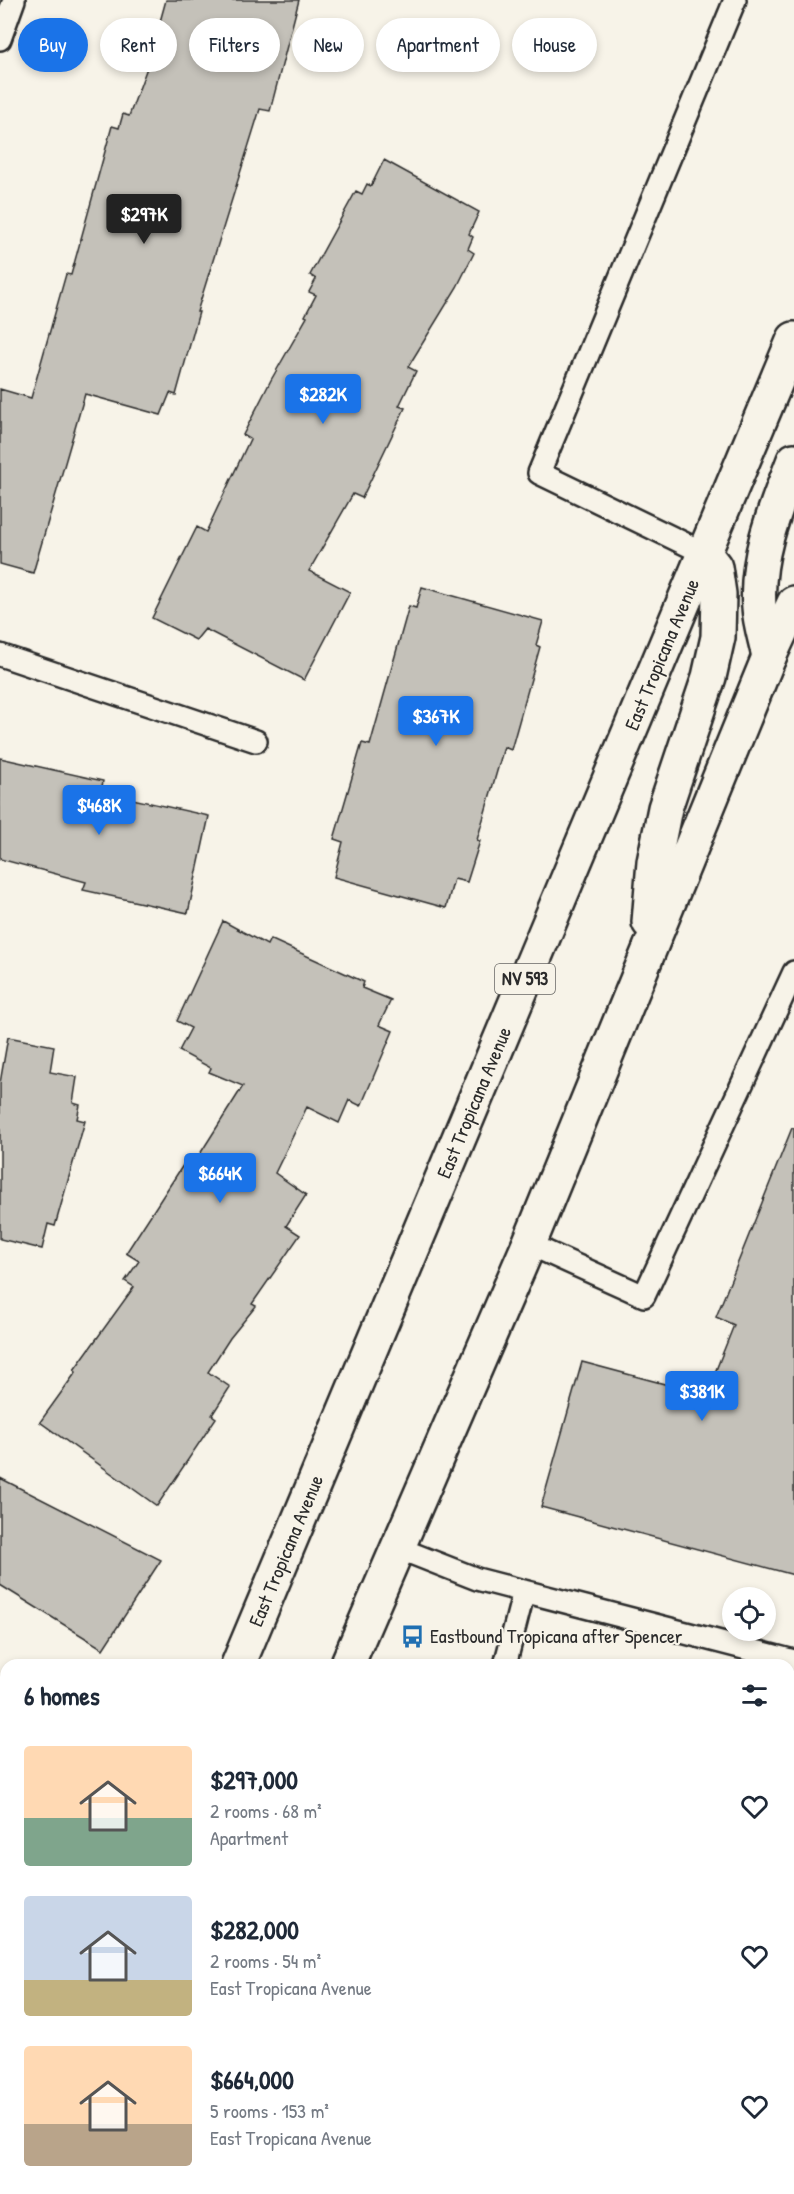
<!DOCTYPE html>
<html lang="en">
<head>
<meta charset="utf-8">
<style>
  :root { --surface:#fff; --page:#f6f6f7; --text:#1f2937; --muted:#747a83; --accent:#1a73e8 }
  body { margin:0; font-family:"Patrick Hand",sans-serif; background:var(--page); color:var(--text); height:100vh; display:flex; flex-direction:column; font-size:22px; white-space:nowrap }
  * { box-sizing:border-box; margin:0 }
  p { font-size:20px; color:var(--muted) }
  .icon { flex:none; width:33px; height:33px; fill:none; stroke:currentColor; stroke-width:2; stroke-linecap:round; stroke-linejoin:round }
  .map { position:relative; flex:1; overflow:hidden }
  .sheet { position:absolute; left:0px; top:1659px; width:795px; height:536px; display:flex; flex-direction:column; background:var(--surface); border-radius:18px 18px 0 0; box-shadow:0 3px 9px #0003 }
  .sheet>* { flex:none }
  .top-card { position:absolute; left:18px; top:18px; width:759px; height:54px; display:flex; gap:12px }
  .fabs { position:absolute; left:722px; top:1587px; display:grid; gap:12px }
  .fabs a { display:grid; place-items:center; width:54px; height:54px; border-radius:50%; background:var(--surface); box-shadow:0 3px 9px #0003; font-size:30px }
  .price { position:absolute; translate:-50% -51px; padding:0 14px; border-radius:6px; background:var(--accent); color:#fff; font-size:20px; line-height:39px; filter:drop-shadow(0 2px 3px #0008) }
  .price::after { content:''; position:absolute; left:50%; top:36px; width:18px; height:14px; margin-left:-9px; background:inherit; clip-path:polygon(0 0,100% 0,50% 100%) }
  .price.selected { background:#222; color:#fff }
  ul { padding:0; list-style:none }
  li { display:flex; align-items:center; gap:18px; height:150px; padding:0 24px }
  li span { display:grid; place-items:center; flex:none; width:168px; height:120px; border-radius:6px; color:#555 }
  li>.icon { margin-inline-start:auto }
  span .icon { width:72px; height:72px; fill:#fffc; stroke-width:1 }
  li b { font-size:26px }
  h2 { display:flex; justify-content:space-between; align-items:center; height:72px; padding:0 24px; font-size:26px }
  .chip { padding:0 21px; border-radius:27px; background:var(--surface); box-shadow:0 3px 9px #0003; font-size:21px; line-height:54px }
  .chip.selected { background:var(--accent); color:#fff }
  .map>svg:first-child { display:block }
  .building { fill:#c4c1b9; stroke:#2b2b2b; stroke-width:1.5 }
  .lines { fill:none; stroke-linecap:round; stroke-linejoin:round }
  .service-casing { stroke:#2b2b2b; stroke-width:26 }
  .tertiary-casing { stroke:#2b2b2b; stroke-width:38 }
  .primary-casing { stroke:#2b2b2b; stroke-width:38 }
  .service { stroke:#f7f3e8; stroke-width:21 }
  .tertiary { stroke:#f7f3e8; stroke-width:33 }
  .primary { stroke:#f7f3e8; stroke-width:33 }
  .labels { text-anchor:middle; stroke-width:4.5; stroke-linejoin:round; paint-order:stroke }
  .shield { fill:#f7f3e8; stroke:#686764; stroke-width:1.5 }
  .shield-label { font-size:18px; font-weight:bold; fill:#2b2b2b }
  .street-label { font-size:20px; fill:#2b2b2b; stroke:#f7f3e8 }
  .poi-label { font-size:20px; fill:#2b2b2b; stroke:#f7f3e8; text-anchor:start }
</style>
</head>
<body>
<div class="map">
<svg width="794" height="2194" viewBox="0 0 794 2194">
  <rect width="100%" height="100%" fill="#f7f3e8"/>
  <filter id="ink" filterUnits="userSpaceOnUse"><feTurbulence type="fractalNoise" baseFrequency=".0167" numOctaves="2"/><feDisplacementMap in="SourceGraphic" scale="12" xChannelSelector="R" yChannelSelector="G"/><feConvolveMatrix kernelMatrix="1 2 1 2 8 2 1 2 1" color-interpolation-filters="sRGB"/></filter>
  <g filter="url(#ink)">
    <path class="building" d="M 166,0 L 299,0 L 270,111 L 260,109 L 197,312 L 199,312 L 176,395 L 170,393 L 161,415 L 85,394 L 33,573 L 0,564 L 0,389 L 31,398 L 66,274 L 71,275 L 112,126 L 119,128 L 123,114 L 129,116 L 148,65 Z
      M 384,160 L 479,212 L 469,234 L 473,237 L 468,249 L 474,253 L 457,287 L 408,367 L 416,371 L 399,406 L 405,408 L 362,498 L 353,494 L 309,571 L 350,592 L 304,680 L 205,629 L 196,640 L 152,618 L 197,527 L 206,532 L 250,439 L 243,435 L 271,380 L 307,317 L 305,316 L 316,295 L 309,292 L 316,279 L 310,275 L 356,191 L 362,194 L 367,184 L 371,186 Z
      M 422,587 L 543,621 L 536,645 L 540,647 L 511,750 L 504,747 L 477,840 L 480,841 L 467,882 L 454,879 L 446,908 L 334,877 L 343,842 L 334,839 L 362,743 L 370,745 L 409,606 L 416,608 Z
      M 0,758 L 103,781 L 101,792 L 209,816 L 188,913 L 83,890 L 86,882 L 0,859 Z
      M 223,921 L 267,945 L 270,939 L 364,982 L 362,988 L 391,1000 L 379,1025 L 393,1031 L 361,1106 L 349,1100 L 339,1123 L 307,1107 L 275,1173 L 306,1195 L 286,1226 L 300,1235 L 252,1304 L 256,1306 L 230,1338 L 208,1372 L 230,1387 L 212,1415 L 216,1418 L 157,1506 L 40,1422 L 76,1372 L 74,1370 L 134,1287 L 125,1281 L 139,1261 L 126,1253 L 187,1159 L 193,1165 L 243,1086 L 209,1072 L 211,1068 L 179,1051 L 191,1028 L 177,1021 Z
      M 8,1037 L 54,1046 L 50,1072 L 77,1077 L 73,1103 L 80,1105 L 77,1119 L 85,1121 L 55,1226 L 48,1224 L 42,1249 L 0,1239 L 0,1083 Z
      M 792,1128 L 794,1128 L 794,1575 L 541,1507 L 582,1362 L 706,1395 L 734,1325 L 716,1317 Z
      M 0,1478 L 161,1560 L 103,1649 L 0,1585 Z"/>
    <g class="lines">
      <defs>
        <path id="service" d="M 0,39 L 14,0
          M 704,553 L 539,473 L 735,0
          M 0,655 L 256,741
          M 529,1244 L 644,1296 L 794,972
          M 398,1548 L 477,1579 L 794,1661
          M 505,1665 L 524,1591
          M 789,1812 L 794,1813
          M 789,1976 L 794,1977
          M 564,2194 L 565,2188"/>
        <path id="tertiary" d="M 0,1950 L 6,1951
          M 789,2136 L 794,2142"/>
        <g id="primary">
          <path d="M 769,657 C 766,641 760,624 759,607 C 755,556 776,507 794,460"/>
          <path d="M 649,922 L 654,862 L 665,808 L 709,677 L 718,637 L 719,594 L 715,567 L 704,553"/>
          <path id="s1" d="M 238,1665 L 794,339"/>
          <path d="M 347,1665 L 529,1244 L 769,657 L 794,603"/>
          <path d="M 47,2194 L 48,2188"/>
          <path d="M 154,2194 L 155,2188"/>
        </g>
      </defs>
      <use href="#service" class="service-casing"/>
      <use href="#tertiary" class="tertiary-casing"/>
      <use href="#primary" class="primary-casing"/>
      <use href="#service" class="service"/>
      <use href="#tertiary" class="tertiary"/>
      <use href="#primary" class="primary"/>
    </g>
  </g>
  <defs>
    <symbol id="bus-bare" viewBox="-9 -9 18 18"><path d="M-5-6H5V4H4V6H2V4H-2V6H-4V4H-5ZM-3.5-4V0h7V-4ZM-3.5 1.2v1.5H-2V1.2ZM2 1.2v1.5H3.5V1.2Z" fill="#1f6fb2" stroke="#f7f3e8" stroke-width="2.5" paint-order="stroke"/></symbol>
  </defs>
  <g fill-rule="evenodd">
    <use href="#bus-bare" x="396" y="1620" width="33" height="33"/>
  </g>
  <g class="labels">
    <rect class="shield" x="495" y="964" width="60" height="30" rx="4.5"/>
    <g class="shield-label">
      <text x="525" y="985">NV 593</text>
    </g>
    <g class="street-label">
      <text dy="7" stroke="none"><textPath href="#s1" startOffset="1096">East Tropicana Avenue</textPath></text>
      <text dy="7" stroke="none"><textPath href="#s1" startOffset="610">East Tropicana Avenue</textPath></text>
      <text dy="7" stroke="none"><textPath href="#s1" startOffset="124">East Tropicana Avenue</textPath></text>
    </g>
    <g class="poi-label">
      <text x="430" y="1643">Eastbound Tropicana after Spencer</text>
    </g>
  </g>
</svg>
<div class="fabs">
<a><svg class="icon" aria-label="locate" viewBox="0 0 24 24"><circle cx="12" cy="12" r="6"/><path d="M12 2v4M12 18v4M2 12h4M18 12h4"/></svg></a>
</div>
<b class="price selected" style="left:144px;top:245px">$297K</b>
<b class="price" style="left:323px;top:425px">$282K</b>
<b class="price" style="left:436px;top:747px">$367K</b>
<b class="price" style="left:99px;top:836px">$468K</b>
<b class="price" style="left:220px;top:1204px">$664K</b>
<b class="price" style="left:702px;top:1422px">$381K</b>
<div class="top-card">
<a class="chip selected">Buy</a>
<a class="chip">Rent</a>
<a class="chip">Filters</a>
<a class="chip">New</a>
<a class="chip">Apartment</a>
<a class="chip">House</a>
</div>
<section class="sheet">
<h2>6 homes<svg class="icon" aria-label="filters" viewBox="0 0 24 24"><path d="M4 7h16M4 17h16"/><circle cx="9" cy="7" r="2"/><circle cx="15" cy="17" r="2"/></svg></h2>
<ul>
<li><span style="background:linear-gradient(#ffd9b3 60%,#7fa58c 0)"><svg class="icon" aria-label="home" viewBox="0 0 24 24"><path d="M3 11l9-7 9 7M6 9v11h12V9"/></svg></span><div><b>$297,000</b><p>2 rooms · 68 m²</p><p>Apartment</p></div><svg class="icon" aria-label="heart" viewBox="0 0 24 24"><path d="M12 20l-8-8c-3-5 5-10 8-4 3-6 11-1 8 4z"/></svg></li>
<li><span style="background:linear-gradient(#c9d6e8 70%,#c2b280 0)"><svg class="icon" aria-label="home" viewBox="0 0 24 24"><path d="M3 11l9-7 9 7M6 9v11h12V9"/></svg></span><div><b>$282,000</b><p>2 rooms · 54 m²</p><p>East Tropicana Avenue</p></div><svg class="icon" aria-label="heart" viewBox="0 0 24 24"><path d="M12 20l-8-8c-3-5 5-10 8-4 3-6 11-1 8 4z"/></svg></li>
<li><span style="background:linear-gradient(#ffd9b3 65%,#b9a48a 0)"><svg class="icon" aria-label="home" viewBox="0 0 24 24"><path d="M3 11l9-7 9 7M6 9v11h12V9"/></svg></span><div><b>$664,000</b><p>5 rooms · 153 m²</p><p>East Tropicana Avenue</p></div><svg class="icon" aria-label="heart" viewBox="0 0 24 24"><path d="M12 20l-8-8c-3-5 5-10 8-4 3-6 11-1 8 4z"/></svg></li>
</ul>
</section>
</div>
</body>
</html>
